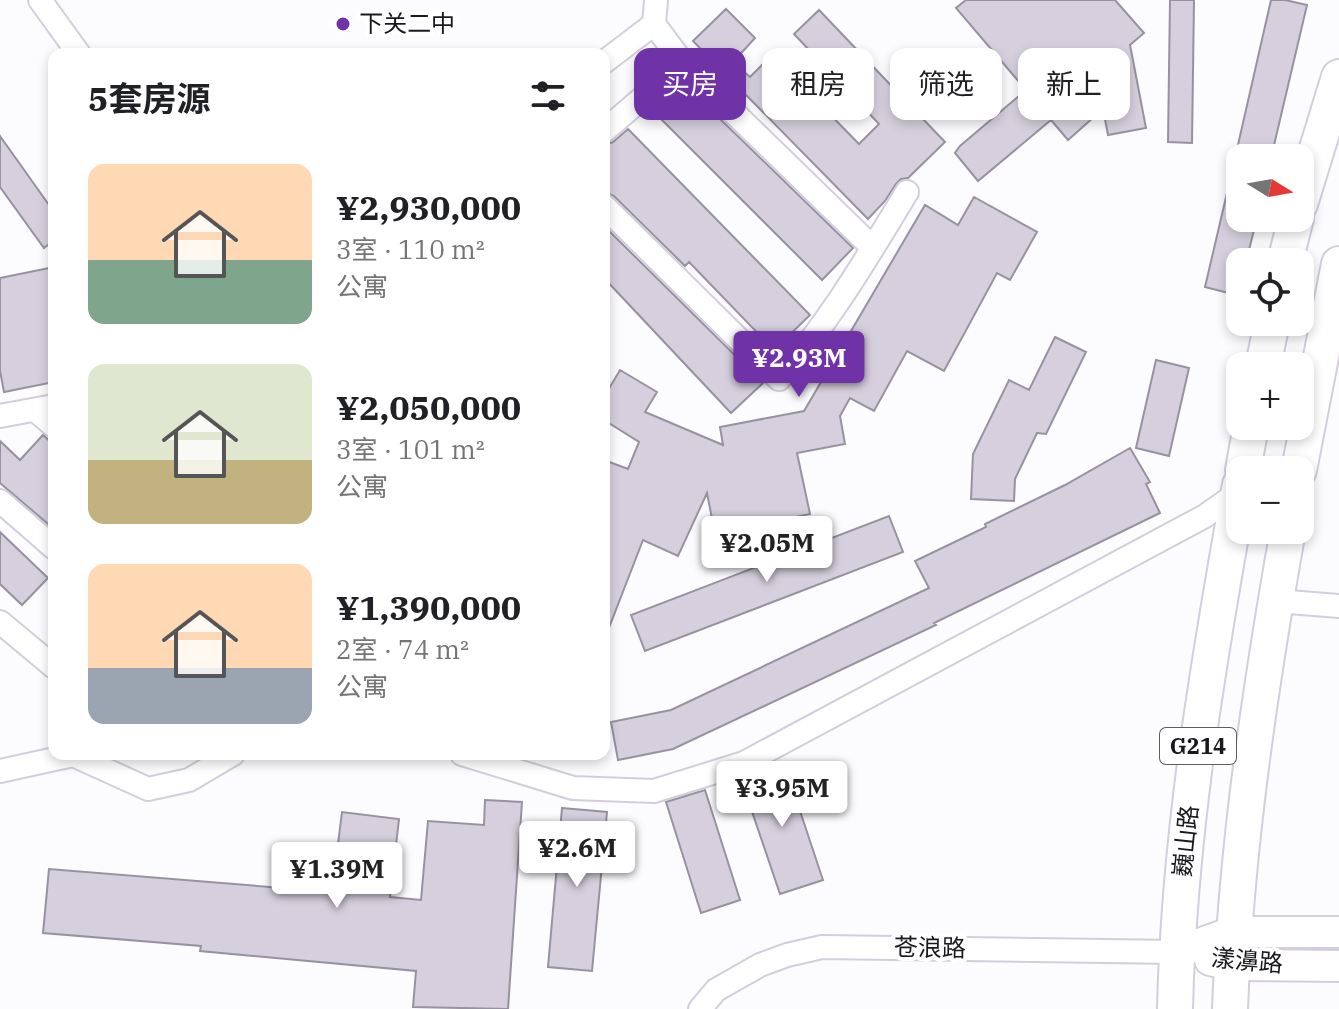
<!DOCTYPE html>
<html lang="zh">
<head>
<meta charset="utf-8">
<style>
  :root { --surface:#fff; --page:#f6f6f6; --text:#202124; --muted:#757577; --accent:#7032a7 }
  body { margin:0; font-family:"IBM Plex Serif","Noto Sans SC",serif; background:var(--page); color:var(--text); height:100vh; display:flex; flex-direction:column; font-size:30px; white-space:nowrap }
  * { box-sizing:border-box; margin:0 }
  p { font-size:26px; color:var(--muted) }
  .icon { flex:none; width:44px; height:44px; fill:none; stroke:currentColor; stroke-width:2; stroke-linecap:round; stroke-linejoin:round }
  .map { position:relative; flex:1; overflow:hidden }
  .panel { position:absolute; left:48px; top:48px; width:562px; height:712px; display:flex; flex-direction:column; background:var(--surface); border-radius:16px; box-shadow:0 4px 12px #0003 }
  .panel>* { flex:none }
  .banner { position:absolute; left:634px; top:48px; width:584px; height:72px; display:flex; gap:16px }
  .needle { width:52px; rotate:101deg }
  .fabs { position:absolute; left:1226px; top:144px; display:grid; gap:16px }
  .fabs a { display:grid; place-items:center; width:88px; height:88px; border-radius:16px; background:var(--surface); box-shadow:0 4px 12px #0003; font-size:40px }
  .price { position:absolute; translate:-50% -68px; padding:0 18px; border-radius:8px; background:#fff; color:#222; font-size:26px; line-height:52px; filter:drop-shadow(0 2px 4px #0008) }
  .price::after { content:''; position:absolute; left:50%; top:48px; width:24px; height:18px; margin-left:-12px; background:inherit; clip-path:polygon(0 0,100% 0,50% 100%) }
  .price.selected { background:var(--accent); color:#fff }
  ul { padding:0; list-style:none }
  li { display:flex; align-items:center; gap:24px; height:200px; padding:0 40px }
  li span { display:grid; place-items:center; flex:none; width:224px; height:160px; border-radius:16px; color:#555 }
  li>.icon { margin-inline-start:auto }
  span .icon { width:96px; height:96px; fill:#fffc; stroke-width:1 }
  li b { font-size:34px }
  h2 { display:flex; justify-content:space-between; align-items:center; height:96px; padding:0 40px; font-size:34px }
  .chip { padding:0 28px; border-radius:16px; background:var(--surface); box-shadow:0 4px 12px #0003; font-size:28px; line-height:72px }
  .chip.selected { background:var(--accent); color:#fff }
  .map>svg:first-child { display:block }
  .building { fill:#d6d0de; stroke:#97929f; stroke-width:2 }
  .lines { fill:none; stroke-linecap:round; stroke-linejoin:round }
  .minor-casing { stroke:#d4cedc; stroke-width:26 }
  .major-casing { stroke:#d4cedc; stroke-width:34 }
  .highway-casing { stroke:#d4cedc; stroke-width:38 }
  .minor { stroke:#fff; stroke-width:22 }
  .major { stroke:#fff; stroke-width:30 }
  .highway { stroke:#fff; stroke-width:34 }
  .poi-dot { fill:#7032a7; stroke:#fff; stroke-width:3 }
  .labels { text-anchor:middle; stroke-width:8; stroke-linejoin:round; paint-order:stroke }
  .shield { fill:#fff; stroke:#5f5d61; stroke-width:2 }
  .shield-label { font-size:22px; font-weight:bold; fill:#1a181d }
  .poi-label { font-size:24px; fill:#1a181d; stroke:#fff; text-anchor:start }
  .street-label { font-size:24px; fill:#1a181d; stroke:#fff }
</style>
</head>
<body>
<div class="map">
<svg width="1339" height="1009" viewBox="0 0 1339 1009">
  <rect width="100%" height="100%" fill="#fcfbfe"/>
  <path class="building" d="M 966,0 L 1115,0 L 1144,33 L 1130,45 L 1146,128 L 1108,135 L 1103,109 L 1068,140 L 1051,120 L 978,181 L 955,153 L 960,146 L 1026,90 L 956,8 Z
    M 1170,0 L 1194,0 L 1192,143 L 1168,142 Z
    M 1271,0 L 1285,0 L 1307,5 L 1271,158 L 1235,158 Z
    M 726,9 L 755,38 L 733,62 L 750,77 L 772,55 L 859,144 L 879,124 L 794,34 L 819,10 L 945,142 L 908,178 L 901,179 L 896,184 L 885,201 L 868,219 L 693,41 Z
    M 682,82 L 853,248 L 822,280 L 651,109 Z
    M 628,129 L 810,315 L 774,350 L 689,262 L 685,266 L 614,196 L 604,192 L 604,145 L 613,142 Z
    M 0,136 L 54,212 L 54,240 L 44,248 L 0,187 Z
    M 1234,163 L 1240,163 L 1240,218 L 1257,218 L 1246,262 L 1240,262 L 1240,296 L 1205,287 Z
    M 974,197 L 1037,232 L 1010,280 L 997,273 L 944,371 L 907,351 L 874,411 L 850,398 L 840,416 L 845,444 L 797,453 L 810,514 L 715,534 L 707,493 L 678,556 L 643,540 L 605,638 L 604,638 L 604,460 L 628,469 L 639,442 L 604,420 L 604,397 L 620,370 L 657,392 L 645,412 L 723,445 L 720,427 L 804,411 L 925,205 L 958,225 Z
    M 604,226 L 763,383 L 731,413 L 604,278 Z
    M 54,267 L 54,382 L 4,392 L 0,371 L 0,278 Z
    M 1055,337 L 1086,352 L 1046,434 L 1037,433 L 1015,479 L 1014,501 L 971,499 L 973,454 L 1009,380 L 1029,390 Z
    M 1156,360 L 1189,368 L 1169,456 L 1136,448 Z
    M 43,435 L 54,445 L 54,529 L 0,483 L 0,441 L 20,460 Z
    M 1130,448 L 1150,482 L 1146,484 L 1160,513 L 934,623 L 936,625 L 673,749 L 618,760 L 611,722 L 671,710 L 929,588 L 915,561 L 986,527 L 985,524 L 1065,485 Z
    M 889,516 L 903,552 L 645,651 L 631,615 Z
    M 0,532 L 48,578 L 22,605 L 0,584 Z
    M 784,763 L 823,880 L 780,894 L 741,779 Z
    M 705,790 L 740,900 L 701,913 L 666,802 Z
    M 485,800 L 522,802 L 508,1009 L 413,1007 L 416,971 L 200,951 L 201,946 L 43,933 L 49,869 L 332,892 L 342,812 L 399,819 L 390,897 L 421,900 L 428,821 L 484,825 Z
    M 562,808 L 607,812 L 592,971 L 548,967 Z"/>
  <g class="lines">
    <defs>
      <path id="minor" d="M 40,0 L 79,54
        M 654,24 L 683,63 L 873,248
        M 654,24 L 656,0
        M 604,62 L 654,24
        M 604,131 L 683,63
        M 604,206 L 779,379 C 829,323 868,256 907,192
        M 35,410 L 54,426
        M 0,416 L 54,406
        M 0,501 L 54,548
        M 1276,601 L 1339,606
        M 0,622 L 54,667
        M 462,754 L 573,788 L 654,791 L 744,763 L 1205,516 L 1239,492
        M 0,771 L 73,755 L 148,789 L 189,780 L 233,754
        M 700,1009 L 716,990 L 760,965 L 787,955 L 822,947 L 1177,952"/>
      <path id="major" d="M 1177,952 L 1233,932 L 1339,932
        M 1210,960 L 1232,965 L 1339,966"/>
      <path id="highway" d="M 1300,204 L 1339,77
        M 1285,262 L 1296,218
        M 1263,366 L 1272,322
        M 1243,470 L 1251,426
        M 1299,470 L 1339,264
        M 1175,1009 C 1179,833 1209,658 1240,485
        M 1230,1009 C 1236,848 1260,689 1288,530"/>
    </defs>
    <use href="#minor" class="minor-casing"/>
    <use href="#major" class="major-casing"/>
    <use href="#highway" class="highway-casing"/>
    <use href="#minor" class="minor"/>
    <use href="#major" class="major"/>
    <use href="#highway" class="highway"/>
  </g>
  <circle class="poi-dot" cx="343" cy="24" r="8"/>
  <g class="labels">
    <rect class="shield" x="1160" y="728" width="76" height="36" rx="6"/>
    <g class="shield-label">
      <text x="1198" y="754">G214</text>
    </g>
    <g class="poi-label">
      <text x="359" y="32">下关二中</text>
    </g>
    <g class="street-label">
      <text transform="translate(1186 841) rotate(-84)" y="8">巍山路</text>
      <text transform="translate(930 948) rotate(1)" y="8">苍浪路</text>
      <text transform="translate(1247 961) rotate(5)" y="8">漾濞路</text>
    </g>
  </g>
</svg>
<div class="fabs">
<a><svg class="needle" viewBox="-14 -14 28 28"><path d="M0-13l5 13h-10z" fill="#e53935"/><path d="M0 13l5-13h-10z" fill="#757577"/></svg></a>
<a><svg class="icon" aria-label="locate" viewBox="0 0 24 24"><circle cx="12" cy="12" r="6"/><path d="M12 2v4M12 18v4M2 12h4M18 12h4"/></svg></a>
<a>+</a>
<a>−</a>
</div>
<b class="price selected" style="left:799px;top:399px">¥2.93M</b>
<b class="price" style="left:767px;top:584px">¥2.05M</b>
<b class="price" style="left:782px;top:829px">¥3.95M</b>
<b class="price" style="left:577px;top:889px">¥2.6M</b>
<b class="price" style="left:337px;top:910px">¥1.39M</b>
<div class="banner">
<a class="chip selected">买房</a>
<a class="chip">租房</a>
<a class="chip">筛选</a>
<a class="chip">新上</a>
</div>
<section class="panel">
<h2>5套房源<svg class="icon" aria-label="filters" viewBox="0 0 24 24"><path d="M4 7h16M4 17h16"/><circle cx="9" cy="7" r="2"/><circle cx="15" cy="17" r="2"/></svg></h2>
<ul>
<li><span style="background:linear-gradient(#ffd9b3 60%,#7fa58c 0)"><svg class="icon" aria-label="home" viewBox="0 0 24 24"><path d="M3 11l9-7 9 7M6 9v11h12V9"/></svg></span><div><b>¥2,930,000</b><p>3室 · 110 m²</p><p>公寓</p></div></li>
<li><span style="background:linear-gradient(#dfe7d0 60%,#c2b280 0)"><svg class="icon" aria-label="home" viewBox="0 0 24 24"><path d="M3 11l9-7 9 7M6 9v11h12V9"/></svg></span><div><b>¥2,050,000</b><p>3室 · 101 m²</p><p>公寓</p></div></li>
<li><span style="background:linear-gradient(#ffd9b3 65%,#9aa5b1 0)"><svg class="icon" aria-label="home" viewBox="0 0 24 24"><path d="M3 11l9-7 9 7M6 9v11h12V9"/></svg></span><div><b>¥1,390,000</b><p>2室 · 74 m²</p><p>公寓</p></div></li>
</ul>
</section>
</div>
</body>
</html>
